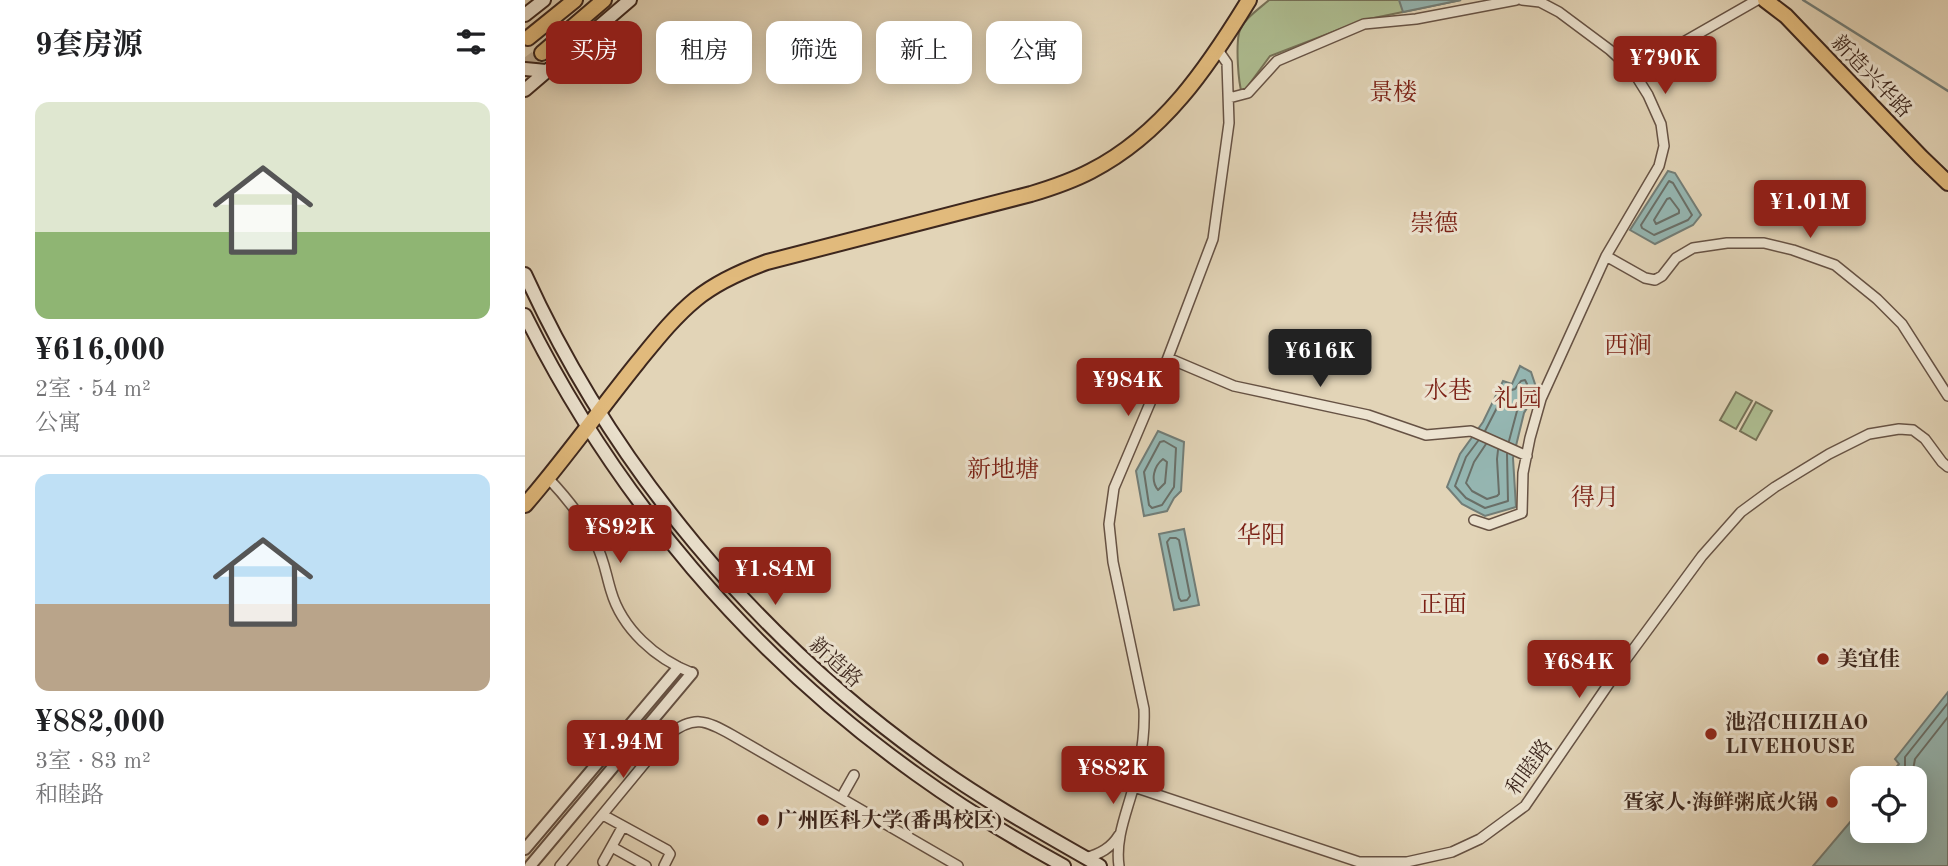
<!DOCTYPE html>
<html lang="zh">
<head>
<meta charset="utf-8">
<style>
  :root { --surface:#fff; --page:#f2f2f2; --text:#202124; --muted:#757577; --line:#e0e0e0; --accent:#8f2418 }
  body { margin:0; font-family:"Old Standard TT","Noto Serif SC",serif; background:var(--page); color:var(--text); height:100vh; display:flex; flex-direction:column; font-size:26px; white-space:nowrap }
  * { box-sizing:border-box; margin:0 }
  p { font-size:23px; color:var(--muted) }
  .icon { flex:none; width:38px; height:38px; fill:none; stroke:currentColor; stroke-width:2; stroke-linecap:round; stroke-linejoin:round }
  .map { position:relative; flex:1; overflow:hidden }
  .sheet { display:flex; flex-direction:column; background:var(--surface); width:525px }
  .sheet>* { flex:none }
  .banner { position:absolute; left:21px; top:21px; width:665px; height:63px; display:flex; gap:14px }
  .buttons { position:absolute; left:1325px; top:766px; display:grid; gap:14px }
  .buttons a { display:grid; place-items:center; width:77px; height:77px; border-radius:14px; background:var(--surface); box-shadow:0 4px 18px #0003; font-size:35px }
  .price { position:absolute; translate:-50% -60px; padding:0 16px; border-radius:7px; background:var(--accent); color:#fff; font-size:23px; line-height:46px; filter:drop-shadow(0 2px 4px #0008) }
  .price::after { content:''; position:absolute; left:50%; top:42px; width:21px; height:16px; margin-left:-10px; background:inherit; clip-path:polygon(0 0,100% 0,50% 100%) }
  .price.selected { background:#222; color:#fff }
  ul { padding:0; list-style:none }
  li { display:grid; align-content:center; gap:14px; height:371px; padding:0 35px }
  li+li { border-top:2px solid var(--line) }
  li span { display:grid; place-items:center; height:217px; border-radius:14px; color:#555 }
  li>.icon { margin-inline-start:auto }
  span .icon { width:126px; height:126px; fill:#fffc; stroke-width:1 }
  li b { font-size:30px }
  h2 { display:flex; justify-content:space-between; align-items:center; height:84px; padding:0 35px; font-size:30px }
  .tag { padding:0 24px; border-radius:14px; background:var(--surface); box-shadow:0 4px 18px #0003; font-size:24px; line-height:63px }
  .tag.selected { background:var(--accent); color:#fff }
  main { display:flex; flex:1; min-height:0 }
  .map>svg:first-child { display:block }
  .green { fill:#aebe92; stroke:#767258; stroke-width:2 }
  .water { fill:#95b7b3; stroke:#727d77; stroke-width:2 }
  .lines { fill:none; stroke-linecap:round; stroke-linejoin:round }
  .shore { stroke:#696f68; stroke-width:2 }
  .stream { stroke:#727d77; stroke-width:2.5 }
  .trunk-tunnel { stroke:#c1b198; stroke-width:14; stroke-dasharray:14 7; stroke-linecap:butt }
  .minor-casing { stroke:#665244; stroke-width:12 }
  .tertiary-casing { stroke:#665244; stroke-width:14 }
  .secondary-casing { stroke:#3d271e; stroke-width:16 }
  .primary-casing { stroke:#3d271e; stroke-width:18 }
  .trunk-casing { stroke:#3d271e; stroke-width:18 }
  .minor { stroke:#ece3d0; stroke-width:9 }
  .tertiary { stroke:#ece3d0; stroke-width:10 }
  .secondary { stroke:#ece3d0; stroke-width:12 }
  .primary { stroke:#e1ba7c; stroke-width:14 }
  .trunk { stroke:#e1ba7c; stroke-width:14 }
  .poi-dot { fill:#8f2418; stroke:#ece3d0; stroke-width:2.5 }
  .labels { text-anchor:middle; stroke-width:6; stroke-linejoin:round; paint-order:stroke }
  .street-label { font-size:21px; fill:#3d271e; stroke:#ece3d0 }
  .poi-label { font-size:21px; font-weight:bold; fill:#3d271e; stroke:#ece3d0; text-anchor:start }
  .quarter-label { font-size:24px; fill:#7a1f14; stroke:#ece3d0 }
</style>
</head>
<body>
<main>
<section class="sheet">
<h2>9套房源<svg class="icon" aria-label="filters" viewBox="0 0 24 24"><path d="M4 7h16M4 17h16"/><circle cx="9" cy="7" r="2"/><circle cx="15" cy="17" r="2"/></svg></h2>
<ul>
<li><span style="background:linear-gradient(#dfe7d0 60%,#8fb573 0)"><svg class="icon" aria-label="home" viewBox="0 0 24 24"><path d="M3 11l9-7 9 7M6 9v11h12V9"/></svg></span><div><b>¥616,000</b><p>2室 · 54 m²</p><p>公寓</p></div></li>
<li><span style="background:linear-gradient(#bfe0f5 60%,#b9a48a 0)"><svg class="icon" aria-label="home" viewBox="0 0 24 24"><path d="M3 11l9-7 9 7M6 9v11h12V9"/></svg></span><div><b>¥882,000</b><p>3室 · 83 m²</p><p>和睦路</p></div></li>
</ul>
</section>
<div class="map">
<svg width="1423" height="866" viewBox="0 0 1423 866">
  <rect width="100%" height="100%" fill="#e2d4b7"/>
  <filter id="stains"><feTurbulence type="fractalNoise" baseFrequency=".00286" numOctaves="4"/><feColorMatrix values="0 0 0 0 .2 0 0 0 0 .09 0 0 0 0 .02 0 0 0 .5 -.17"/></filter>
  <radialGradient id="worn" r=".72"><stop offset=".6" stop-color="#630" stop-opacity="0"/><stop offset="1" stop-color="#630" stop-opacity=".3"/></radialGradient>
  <path class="green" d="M 744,0 L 936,0 L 839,20 L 745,56 L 717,94 C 713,81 711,47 714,33 C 718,19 734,9 744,0 Z
    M 1211,392 L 1227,401 L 1211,429 L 1195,420 Z
    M 1231,402 L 1247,411 L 1231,440 L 1215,431 Z"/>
  <path class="water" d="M 874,0 L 936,0 L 878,12 Z
    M 1143,171 L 1150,173 L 1176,215 L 1168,225 L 1130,244 L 1105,230 Z
    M 995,366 L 1006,372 L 1010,384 L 1005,403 L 999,413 L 988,458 L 991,507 L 960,516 L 937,504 L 922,487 L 935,454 L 958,422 L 978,381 L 987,384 Z
    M 633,431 L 659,442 L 656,491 L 649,498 L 642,511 L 619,516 L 611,471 Z
    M 659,529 L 674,605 L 649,610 L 634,534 Z
    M 1423,692 L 1423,866 L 1288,866 L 1337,808 L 1337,831 L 1390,831 L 1390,779 L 1361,779 L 1374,764 L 1370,759 Z"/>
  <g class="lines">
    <path class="shore" d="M 1144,181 L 1148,183 L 1167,215 L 1163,220 L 1129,235 L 1117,228 L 1116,225 Z
      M 1145,198 L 1154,210 L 1154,213 L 1131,224 L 1129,220 L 1142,199 Z
      M 960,431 L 980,392 L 990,389 L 996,381 L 1000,380 L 1002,384 L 999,400 L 992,411 L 984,441
      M 639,441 L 651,448 L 649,487 L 637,505 L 627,508 L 624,505 L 619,472 L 635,442 Z
      M 953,441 L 941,457 L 930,486 L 941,498 L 960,508 L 983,501 L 982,454
      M 961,444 L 949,462 L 941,483 L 947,491 L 962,499 L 972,496 L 974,494 L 972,459 L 973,450
      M 638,459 L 642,462 L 640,483 L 633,490 C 625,480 629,466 638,459 Z
      M 645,538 L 651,538 L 654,540 L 665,596 L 662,600 L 656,601 L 654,598 L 642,542 Z
      M 1370,779 L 1380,767 L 1380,757 L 1423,703
      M 1382,779 L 1388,770 L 1390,759 L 1423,717"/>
    <path class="stream" d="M 1278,0 L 1423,91"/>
    <path class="trunk-tunnel" d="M 0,66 L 17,53"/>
    <defs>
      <path id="minor" d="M 1108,71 L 1232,0
        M 704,98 L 723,93 L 752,61 L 839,24 L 891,19 L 991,0
        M 1081,256 L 1120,278 L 1130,280 L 1137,276 L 1151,258 L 1168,248 L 1202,243 L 1239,243 L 1268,250 L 1310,265 L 1352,299 L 1377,324 L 1423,396
        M 643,358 L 709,386 L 843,415 L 901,435 L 946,431 L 1002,456
        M 23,478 C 42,498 59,519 71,544 C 79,559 81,575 86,591 C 97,629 131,659 167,673
        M 949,520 L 964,525 L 997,513 L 998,473 L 1005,438 L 1016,399 L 1081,256 L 1134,166 L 1139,146 L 1136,124 L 1123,95 L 1108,71 L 1085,50 L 1034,12 L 1015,2 L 997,0
        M 609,787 L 834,862 L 882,862 L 927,852 L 955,839 L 1000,806 L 1096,666 L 1177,556 L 1216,512 L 1250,487 L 1304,454 L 1344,434 L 1374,429 L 1388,430 L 1400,439 L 1417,462 L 1423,467
        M 316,798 L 329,775
        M 78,815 L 142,850 L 145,854 L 139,866
        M 87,847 L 121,866
        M 560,858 C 575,854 586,848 594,835
        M 78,862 L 98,826
        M 35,866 L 143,735 C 169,715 180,720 207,735 L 433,866
        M 594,866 C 590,838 602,812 609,785 C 616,760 620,735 619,709 L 588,562 L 584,524 L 589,488 L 631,389 L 688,239 L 704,123 L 702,63 L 693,50"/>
      <path id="tertiary" d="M 0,849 L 153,668
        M 5,866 L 167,673"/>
      <path id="secondary" d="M 0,15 L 19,0
        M 0,69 L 21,71
        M 0,90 L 105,0
        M 0,274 C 88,468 231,637 404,761 C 458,800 517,833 575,866
        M 0,315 C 90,497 226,656 391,774 C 438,808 488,838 539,866"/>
      <path id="primary" d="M 1240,0 L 1261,16 L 1396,157 L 1423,183
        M 0,505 C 40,459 75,409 113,362 C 131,340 149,317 171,299 C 192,282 217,271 242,262 L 506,194 C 526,188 547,181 566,171 C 638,134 683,67 724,0"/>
      <path id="trunk" d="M 3,38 L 50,0
        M 17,53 L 79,0"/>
    </defs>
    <use href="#minor" class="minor-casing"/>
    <use href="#tertiary" class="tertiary-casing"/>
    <use href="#secondary" class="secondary-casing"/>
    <use href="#primary" class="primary-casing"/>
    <use href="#trunk" class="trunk-casing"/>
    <use href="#minor" class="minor"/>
    <use href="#tertiary" class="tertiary"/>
    <use href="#secondary" class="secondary"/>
    <use href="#primary" class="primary"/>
    <use href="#trunk" class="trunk"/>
  </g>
  <g class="poi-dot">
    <circle cx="1298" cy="659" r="7"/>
    <circle cx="1186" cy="734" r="7"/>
    <circle cx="1307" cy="802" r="7"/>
    <circle cx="238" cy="820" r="7"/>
  </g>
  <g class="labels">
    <g class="street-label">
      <text transform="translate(1347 76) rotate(46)" y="7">新造兴华路</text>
      <text transform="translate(311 662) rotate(42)" y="7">新造路</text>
      <text transform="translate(1004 767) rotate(-54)" y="7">和睦路</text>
    </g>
    <g class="poi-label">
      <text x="1312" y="666">美宜佳</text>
      <text x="1200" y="729">池沼CHIZHAO<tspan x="1200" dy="24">LIVEHOUSE</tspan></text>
      <text x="1293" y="809" text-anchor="end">疍家人·海鲜粥底火锅</text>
      <text x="252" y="827">广州医科大学(番禺校区)</text>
    </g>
    <g class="quarter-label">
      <text x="868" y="100">景楼</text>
      <text x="909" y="231">崇德</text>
      <text x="1103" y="353">西涧</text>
      <text x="923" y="398">水巷</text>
      <text x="993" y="406">礼园</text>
      <text x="478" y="477">新地塘</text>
      <text x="1070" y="505">得月</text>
      <text x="736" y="543">华阳</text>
      <text x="918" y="612">正面</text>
    </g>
  </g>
  <rect width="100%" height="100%" filter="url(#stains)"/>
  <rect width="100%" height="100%" fill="url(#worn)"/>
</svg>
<div class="buttons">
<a><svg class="icon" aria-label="locate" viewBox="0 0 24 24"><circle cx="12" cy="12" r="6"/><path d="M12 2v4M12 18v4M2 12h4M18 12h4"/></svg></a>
</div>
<b class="price" style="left:1140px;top:96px">¥790K</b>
<b class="price" style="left:1285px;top:240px">¥1.01M</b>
<b class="price selected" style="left:795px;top:389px">¥616K</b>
<b class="price" style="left:603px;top:418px">¥984K</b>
<b class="price" style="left:95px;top:565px">¥892K</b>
<b class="price" style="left:250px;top:607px">¥1.84M</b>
<b class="price" style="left:1054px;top:700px">¥684K</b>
<b class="price" style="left:98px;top:780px">¥1.94M</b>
<b class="price" style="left:588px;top:806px">¥882K</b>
<div class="banner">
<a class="tag selected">买房</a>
<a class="tag">租房</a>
<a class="tag">筛选</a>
<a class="tag">新上</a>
<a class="tag">公寓</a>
</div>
</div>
</main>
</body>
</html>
